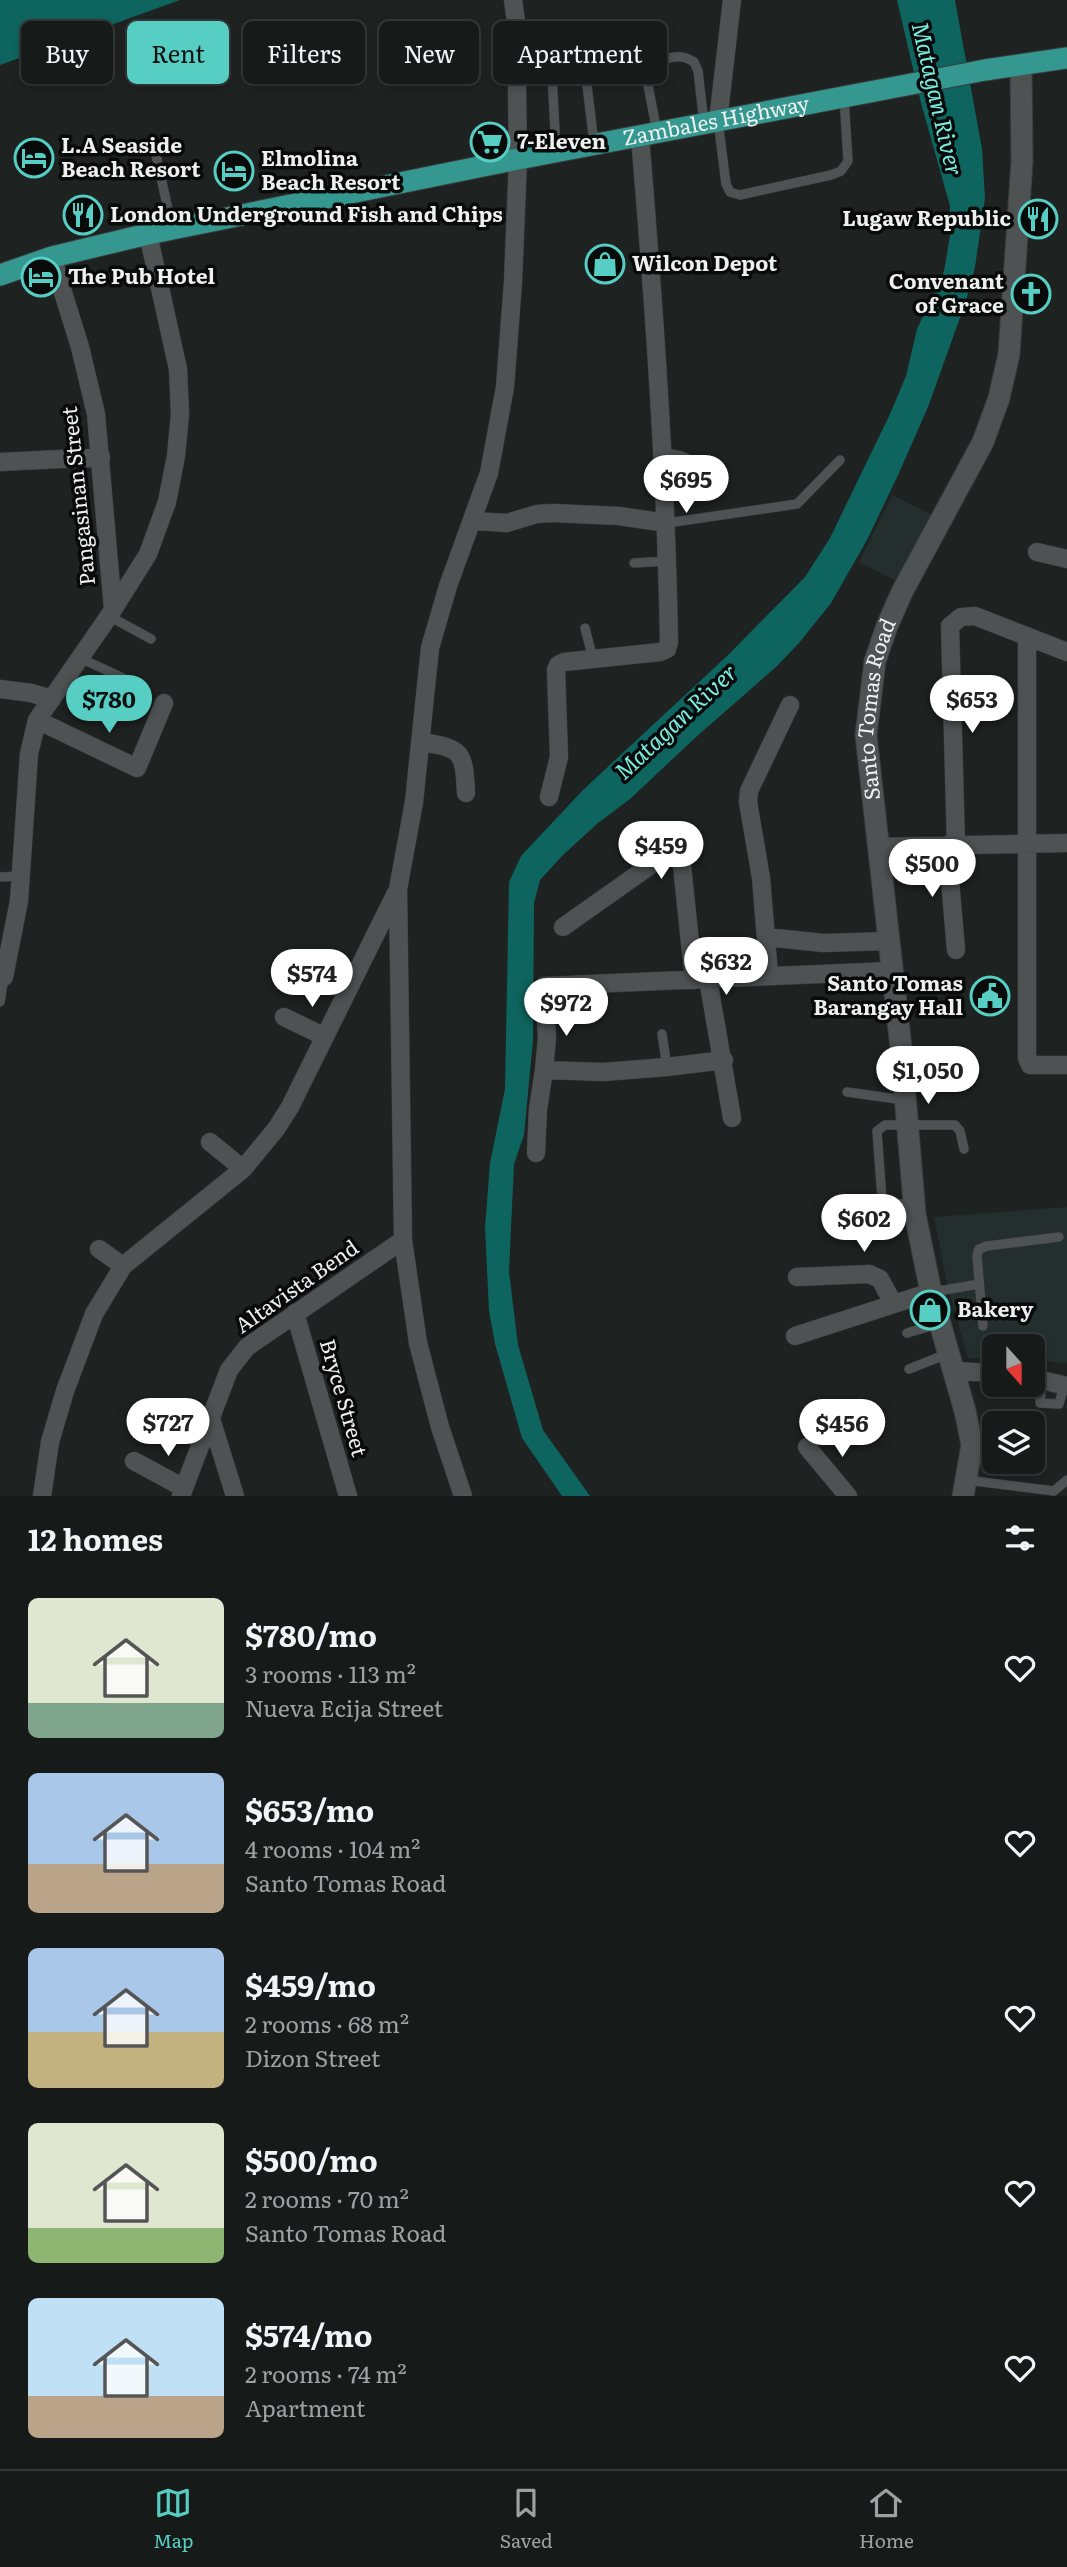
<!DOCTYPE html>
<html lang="en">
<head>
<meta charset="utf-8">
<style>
  :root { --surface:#161a19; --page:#232726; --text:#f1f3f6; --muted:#9ea1a2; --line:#353838; --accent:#56cec3 }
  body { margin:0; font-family:Literata,serif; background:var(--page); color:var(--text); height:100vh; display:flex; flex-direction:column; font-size:26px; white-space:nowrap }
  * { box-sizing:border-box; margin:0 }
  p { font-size:23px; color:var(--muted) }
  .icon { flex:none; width:38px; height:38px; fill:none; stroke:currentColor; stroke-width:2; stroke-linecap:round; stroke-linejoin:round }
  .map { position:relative; height:1496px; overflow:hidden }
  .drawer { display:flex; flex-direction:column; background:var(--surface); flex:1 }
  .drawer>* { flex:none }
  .guide { position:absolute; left:21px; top:21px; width:700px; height:63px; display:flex; gap:14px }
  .needle { width:46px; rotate:159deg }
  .tools { position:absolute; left:982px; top:1334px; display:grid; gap:14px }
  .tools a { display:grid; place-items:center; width:63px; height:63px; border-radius:10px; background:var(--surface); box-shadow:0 4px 10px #0003,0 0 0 2px var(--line); font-size:35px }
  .price { position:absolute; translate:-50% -60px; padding:0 16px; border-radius:24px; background:#fff; color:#222; font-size:23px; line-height:46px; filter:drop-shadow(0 2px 4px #0008) }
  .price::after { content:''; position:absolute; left:50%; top:42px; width:21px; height:16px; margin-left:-10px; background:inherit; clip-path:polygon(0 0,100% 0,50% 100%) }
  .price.current { background:var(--accent); color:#111 }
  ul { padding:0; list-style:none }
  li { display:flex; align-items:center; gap:21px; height:175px; padding:0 28px }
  li span { display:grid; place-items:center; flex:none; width:196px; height:140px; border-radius:10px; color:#555 }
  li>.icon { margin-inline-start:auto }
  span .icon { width:84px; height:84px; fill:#fffc; stroke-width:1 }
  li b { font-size:30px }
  h2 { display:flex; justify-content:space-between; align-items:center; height:84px; padding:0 28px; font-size:30px }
  .pill { padding:0 24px; border-radius:10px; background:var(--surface); box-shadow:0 4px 10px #0003,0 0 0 2px var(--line); font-size:24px; line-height:63px }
  .pill.current { background:var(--accent); color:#111 }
  .dock { display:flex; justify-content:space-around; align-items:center; height:98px; border-top:2px solid var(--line); background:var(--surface); font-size:19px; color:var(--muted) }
  .dock a { display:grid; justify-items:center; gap:4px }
  .dock .current { color:var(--accent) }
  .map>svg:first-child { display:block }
  .built { fill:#232e2d }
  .water { fill:#0e645e }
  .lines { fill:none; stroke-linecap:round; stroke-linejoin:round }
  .lane-casing { stroke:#3a3d3d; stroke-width:10 }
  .street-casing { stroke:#3a3d3d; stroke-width:19 }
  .secondary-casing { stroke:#3a3d3d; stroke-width:23 }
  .primary-casing { stroke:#3a3d3d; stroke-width:23 }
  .lane { stroke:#4e5252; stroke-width:9 }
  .street { stroke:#4e5252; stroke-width:18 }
  .secondary { stroke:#4e5252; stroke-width:21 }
  .primary { stroke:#349890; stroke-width:21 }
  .labels { text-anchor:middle; stroke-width:7; stroke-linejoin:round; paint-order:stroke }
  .street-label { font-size:21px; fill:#edf0ef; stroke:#090b0a }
  .poi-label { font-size:21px; font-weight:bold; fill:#edf0ef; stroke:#090b0a; text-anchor:start }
  .water-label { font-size:23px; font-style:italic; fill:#7aece0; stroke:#090b0a }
</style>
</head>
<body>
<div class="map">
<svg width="1067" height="1496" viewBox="0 0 1067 1496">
  <rect width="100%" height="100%" fill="#1e2221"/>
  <path class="built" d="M 892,495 L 937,517 L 902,584 L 859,562 Z
    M 1067,1207 L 1067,1363 L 1033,1361 L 1032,1346 L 994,1346 L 994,1359 L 968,1358 L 948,1288 L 934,1217 Z"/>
  <path class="water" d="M 0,0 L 180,0 L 0,65 Z
    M 897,0 L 955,0 L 982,149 L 985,198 L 975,267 L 966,301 L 928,407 L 899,473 L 867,540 L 831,603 L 799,643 L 777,666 L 695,738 L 630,799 L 598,823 L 563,855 L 540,880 L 534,903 L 533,1040 L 524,1135 L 514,1164 L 509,1272 L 518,1345 L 543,1430 L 590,1496 L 562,1496 L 522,1438 L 495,1344 L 489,1311 L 485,1228 L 490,1163 L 505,1089 L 509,882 L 521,856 L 583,790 L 728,655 L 805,577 L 830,538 L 890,414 L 906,376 L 917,329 L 944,271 L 950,235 L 950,206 L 921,103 Z"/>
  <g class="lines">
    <defs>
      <path id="lane" d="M 718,121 L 726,184 L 730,192 L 740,195 L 831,175 L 841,171 L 848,161 L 844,97
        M 657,132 L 647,80 L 652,66 C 666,58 679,52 694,62 L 698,71 L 704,123
        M 165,143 L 156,155 L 172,227
        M 556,150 L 551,56 L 557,49 L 579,48 L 583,52 L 594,143
        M 661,452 C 687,457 691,455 703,481
        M 667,523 L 797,504 L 840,460
        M 634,563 L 668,561
        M 109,616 L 151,639
        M 585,628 L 593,659
        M 80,658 L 123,678
        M 638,837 L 656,862
        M 0,877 L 21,876
        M 0,1002 L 4,977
        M 662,1034 L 667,1067
        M 847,1092 L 904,1100
        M 913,1203 L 888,1205 L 882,1199 L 877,1131 L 885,1125 L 955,1125 L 960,1131 L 964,1149
        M 933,1292 L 979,1284
        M 983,1326 L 977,1256 L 979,1249 L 987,1246 L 1059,1237
        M 907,1333 L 938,1324
        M 909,1369 L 947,1354
        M 1042,1380 L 1040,1403 L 1059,1404 L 1064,1386
        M 967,1480 L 1054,1491 L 1067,1480"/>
      <path id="street" d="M 718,121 L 732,0
        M 52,257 L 80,347 L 96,414 L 113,609
        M 0,462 L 101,457
        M 473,521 L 507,523 L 537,514 L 553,513 L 619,516 L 667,523
        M 1037,552 L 1067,559
        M 1027,636 L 1027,1058 L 1030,1065 L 1067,1065
        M 0,689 L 31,693 L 52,699
        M 37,720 L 137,768 L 164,703
        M 421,742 C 462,748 464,751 466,793
        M 549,797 L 559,757 L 556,670 L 558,665 L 564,662 L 660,652 L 667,649 L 669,642 C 666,473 654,305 640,137
        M 947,845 L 956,950
        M 956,845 L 950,626 L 961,617 L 975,616 L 1067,652
        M 877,847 L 1067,843
        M 563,927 L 665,855 L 677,855 L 682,866 L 694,980
        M 767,937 L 823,943 L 888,941
        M 769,975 L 761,878 L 748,802 L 749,791 L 790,705
        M 0,977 L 4,977 L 19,901 L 29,754 L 37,720 L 109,616 L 148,554 L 167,502 L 176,456 L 180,414 L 178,369 L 148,234
        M 708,979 L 732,1118
        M 284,1017 L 323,1036
        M 544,1070 L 547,1038 L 544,986 L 891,971
        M 210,1142 L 243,1169
        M 536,1153 L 538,1109 L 544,1070 L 603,1072 L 667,1067 L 724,1060
        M 99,1249 L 123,1266
        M 797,1277 L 869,1274 L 880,1279 L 893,1303
        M 295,1313 L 348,1496
        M 795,1336 L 931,1292
        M 954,1371 L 994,1373
        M 1032,1378 L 1067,1386
        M 211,1419 L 235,1496
        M 807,1447 L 848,1496
        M 134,1461 L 184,1488
        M 42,1496 L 50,1442 L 65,1391 L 94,1314 L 123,1266 L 243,1169 L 276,1129 L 290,1107 L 396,893
        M 181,1496 L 229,1370 L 247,1347 L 403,1240
        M 463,1496 L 440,1427 L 418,1343 L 403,1240 L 398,889 L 414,802 L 430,648 L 448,586 L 489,473 L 505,387 L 513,282 L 518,159 L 516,22 L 513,0"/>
      <g id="secondary">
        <path id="s1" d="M 963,1496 L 972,1445 L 965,1411 L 931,1292 L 915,1214 L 901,1048 L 866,735 L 875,661 L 887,626 L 902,592 L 983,442 L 999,398 L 1009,354 L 1022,161 L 1021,65"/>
      </g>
      <g id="primary">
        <path id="s2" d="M 0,275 L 52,257 L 148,234 L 518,159 L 985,70 L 1067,58"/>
      </g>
    </defs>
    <use href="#lane" class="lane-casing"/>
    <use href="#street" class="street-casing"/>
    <use href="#secondary" class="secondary-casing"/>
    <use href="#primary" class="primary-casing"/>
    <use href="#lane" class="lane"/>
    <use href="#street" class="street"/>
    <use href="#secondary" class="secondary"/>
    <use href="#primary" class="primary"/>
  </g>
  <defs>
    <symbol id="supermarket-ring" viewBox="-11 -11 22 22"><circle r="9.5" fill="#090b0a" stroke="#56cec3" stroke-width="1.5"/><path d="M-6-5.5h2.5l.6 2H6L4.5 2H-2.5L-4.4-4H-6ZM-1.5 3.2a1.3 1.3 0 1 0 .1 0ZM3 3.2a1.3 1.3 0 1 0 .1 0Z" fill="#56cec3"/></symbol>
    <symbol id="hotel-ring" viewBox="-11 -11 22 22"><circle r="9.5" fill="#090b0a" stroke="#56cec3" stroke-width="1.5"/><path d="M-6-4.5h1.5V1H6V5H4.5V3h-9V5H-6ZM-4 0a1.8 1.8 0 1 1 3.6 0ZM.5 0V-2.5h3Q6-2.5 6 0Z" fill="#56cec3"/></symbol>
    <symbol id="restaurant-ring" viewBox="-11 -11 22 22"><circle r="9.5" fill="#090b0a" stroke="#56cec3" stroke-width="1.5"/><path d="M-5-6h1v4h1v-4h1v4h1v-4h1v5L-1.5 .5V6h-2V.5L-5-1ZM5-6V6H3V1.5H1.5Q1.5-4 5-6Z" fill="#56cec3"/></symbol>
    <symbol id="shop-ring" viewBox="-11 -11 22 22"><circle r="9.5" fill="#090b0a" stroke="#56cec3" stroke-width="1.5"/><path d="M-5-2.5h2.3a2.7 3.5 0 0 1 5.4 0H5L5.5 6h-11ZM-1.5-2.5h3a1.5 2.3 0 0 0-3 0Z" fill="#56cec3"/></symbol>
    <symbol id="church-ring" viewBox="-11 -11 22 22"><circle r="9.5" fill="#090b0a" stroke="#56cec3" stroke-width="1.5"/><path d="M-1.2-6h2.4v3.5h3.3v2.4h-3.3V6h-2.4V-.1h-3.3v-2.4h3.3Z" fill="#56cec3"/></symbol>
    <symbol id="civic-ring" viewBox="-11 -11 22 22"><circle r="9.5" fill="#090b0a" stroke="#56cec3" stroke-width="1.5"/><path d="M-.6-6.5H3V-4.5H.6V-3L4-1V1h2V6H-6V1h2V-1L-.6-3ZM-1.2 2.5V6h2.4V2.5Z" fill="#56cec3"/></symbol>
  </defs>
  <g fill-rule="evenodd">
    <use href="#supermarket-ring" x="468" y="120" width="44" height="44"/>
    <use href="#hotel-ring" x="12" y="136" width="44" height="44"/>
    <use href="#hotel-ring" x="212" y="149" width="44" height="44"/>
    <use href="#restaurant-ring" x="61" y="193" width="44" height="44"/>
    <use href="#restaurant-ring" x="1016" y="197" width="44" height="44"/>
    <use href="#shop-ring" x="583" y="242" width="44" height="44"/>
    <use href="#hotel-ring" x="19" y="255" width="44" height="44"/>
    <use href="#church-ring" x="1009" y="272" width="44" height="44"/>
    <use href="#civic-ring" x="968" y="974" width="44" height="44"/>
    <use href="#shop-ring" x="908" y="1288" width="44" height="44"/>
  </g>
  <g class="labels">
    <g class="street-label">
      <text dy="7" stroke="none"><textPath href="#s2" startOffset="733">Zambales Highway</textPath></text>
      <text transform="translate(79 496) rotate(-96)" y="7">Pangasinan Street</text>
      <text dy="7" stroke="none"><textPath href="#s1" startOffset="798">Santo Tomas Road</textPath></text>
      <text transform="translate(297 1287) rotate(-35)" y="7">Altavista Bend</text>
      <text transform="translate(343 1398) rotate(74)" y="7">Bryce Street</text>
    </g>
    <g class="poi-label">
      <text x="517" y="149">7-Eleven</text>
      <text x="61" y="153">L.A Seaside<tspan x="61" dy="24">Beach Resort</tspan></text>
      <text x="261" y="166">Elmolina<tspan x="261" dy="24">Beach Resort</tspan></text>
      <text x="110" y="222">London Underground Fish and Chips</text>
      <text x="1011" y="226" text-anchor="end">Lugaw Republic</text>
      <text x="632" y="271">Wilcon Depot</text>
      <text x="68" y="284">The Pub Hotel</text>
      <text x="1004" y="289" text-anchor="end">Convenant<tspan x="1004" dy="24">of Grace</tspan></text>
      <text x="963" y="991" text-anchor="end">Santo Tomas<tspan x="963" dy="24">Barangay Hall</tspan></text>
      <text x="957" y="1317">Bakery</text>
    </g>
    <g class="water-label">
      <text transform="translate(937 99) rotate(77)" y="8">Matagan River</text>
      <text transform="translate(676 722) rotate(-43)" y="8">Matagan River</text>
    </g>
  </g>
</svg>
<div class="tools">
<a><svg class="needle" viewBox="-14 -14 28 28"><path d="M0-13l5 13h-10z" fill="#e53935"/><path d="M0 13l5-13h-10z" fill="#9ea1a2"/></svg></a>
<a><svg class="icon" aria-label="layers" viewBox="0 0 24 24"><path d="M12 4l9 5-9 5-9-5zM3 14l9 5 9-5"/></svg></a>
</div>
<b class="price" style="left:686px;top:515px">$695</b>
<b class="price current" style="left:109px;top:735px">$780</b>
<b class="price" style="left:972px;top:735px">$653</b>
<b class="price" style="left:661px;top:881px">$459</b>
<b class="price" style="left:932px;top:899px">$500</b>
<b class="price" style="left:726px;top:997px">$632</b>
<b class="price" style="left:312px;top:1009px">$574</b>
<b class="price" style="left:566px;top:1038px">$972</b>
<b class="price" style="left:928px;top:1106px">$1,050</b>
<b class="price" style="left:864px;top:1254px">$602</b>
<b class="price" style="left:168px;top:1458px">$727</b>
<b class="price" style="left:842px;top:1459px">$456</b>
<div class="guide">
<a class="pill">Buy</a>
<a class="pill current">Rent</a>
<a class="pill">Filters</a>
<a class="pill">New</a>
<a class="pill">Apartment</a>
</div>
</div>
<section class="drawer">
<h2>12 homes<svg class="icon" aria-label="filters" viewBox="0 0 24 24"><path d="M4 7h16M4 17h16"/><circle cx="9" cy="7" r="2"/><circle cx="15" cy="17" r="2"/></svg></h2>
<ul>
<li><span style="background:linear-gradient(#dfe7d0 75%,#7fa58c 0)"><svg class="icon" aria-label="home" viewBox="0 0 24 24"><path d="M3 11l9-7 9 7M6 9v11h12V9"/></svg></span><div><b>$780/mo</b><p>3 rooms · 113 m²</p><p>Nueva Ecija Street</p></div><svg class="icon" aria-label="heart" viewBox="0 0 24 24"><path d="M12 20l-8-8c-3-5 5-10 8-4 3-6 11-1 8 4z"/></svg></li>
<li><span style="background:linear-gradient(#a9c7e8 65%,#b9a48a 0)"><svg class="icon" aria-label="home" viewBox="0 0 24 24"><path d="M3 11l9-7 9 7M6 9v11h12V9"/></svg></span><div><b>$653/mo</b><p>4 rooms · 104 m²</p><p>Santo Tomas Road</p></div><svg class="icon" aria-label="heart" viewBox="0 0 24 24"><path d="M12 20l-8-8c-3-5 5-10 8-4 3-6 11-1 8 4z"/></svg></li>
<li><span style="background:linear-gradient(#a9c7e8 60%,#c2b280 0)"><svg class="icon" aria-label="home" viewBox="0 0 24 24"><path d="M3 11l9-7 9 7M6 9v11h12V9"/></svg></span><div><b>$459/mo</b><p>2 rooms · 68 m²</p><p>Dizon Street</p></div><svg class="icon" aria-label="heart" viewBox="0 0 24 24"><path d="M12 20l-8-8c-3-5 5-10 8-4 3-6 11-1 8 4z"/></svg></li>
<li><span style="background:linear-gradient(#dfe7d0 75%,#8fb573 0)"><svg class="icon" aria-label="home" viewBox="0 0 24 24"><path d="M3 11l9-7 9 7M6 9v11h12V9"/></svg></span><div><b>$500/mo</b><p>2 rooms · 70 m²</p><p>Santo Tomas Road</p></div><svg class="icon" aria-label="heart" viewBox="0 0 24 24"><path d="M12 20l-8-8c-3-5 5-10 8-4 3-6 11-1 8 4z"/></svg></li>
<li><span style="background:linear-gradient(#bfe0f5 70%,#b9a48a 0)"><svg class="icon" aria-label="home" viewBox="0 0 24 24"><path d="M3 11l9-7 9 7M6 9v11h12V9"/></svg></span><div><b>$574/mo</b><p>2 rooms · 74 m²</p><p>Apartment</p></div><svg class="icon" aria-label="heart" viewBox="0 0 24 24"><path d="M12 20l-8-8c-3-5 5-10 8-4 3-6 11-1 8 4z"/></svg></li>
</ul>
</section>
<nav class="dock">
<a class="current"><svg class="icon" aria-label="map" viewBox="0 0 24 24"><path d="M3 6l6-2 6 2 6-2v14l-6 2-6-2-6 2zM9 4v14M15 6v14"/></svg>Map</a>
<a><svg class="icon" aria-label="saved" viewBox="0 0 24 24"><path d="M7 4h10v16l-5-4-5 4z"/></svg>Saved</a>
<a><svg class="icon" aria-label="home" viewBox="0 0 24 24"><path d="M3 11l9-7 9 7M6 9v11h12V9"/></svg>Home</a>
</nav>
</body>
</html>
